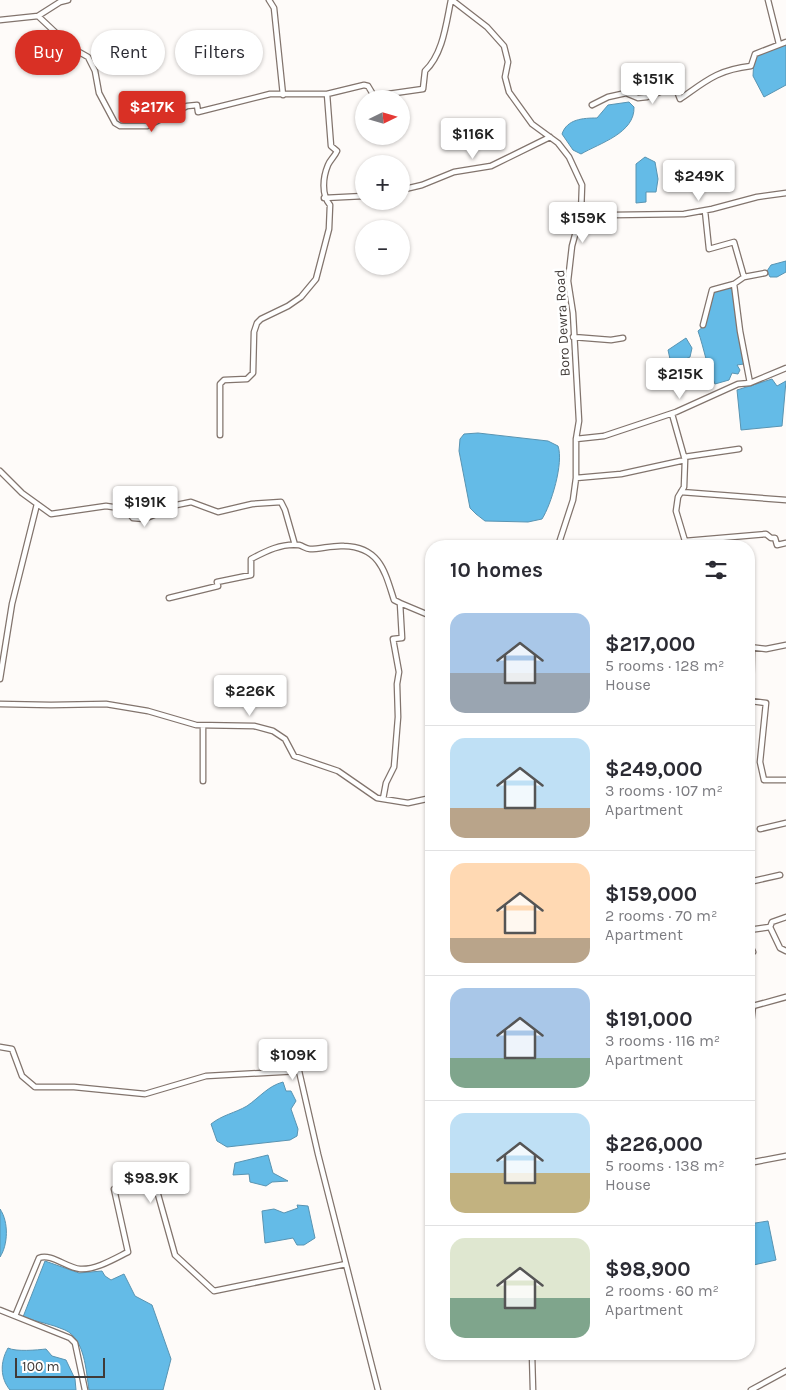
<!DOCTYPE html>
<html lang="en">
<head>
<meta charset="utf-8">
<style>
  :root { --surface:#fff; --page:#f2f2f3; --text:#2b2b33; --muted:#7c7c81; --line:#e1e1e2; --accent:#d93025 }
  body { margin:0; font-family:Karla,sans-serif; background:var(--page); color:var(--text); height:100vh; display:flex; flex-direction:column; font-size:19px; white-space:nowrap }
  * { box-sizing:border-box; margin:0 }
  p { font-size:16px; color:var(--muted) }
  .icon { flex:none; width:28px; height:28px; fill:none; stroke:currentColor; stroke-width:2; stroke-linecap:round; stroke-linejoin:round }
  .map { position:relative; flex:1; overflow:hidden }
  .side { position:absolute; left:425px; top:540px; width:330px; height:820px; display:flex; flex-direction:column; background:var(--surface); border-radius:20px; box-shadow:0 1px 4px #0004 }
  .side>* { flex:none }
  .top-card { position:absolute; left:15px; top:30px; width:335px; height:45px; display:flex; gap:10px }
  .needle { width:32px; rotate:85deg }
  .buttons { position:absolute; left:355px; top:90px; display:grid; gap:10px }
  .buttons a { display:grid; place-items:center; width:55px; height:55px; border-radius:50%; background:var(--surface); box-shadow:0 1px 4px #0004; font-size:25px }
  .scale { position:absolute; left:15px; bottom:12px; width:90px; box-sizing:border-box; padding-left:5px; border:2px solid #403a37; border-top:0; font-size:14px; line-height:18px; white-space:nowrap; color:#403a37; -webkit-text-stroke:4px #fff; paint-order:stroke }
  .price { position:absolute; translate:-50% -42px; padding:0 11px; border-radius:5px; background:#fff; color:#222; font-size:16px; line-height:32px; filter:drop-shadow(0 1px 2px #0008) }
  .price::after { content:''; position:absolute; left:50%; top:30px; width:15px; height:11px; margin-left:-8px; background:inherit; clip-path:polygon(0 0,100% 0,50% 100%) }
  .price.active { background:var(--accent); color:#fff }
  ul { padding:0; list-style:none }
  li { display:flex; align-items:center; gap:15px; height:125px; padding:0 25px }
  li+li { border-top:1px solid var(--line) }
  li span { display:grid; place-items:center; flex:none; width:140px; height:100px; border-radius:15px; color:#555 }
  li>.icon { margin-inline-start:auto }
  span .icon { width:60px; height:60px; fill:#fffc; stroke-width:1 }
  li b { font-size:21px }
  h2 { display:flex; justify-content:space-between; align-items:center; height:60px; padding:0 25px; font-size:21px }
  .tag { padding:0 18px; border-radius:22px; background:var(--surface); box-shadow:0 1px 4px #0004; font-size:18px; line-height:45px }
  .tag.active { background:var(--accent); color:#fff }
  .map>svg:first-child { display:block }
  .water { fill:#64bbe7; stroke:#5994b2 }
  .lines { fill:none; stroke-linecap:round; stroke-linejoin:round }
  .street-casing { stroke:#82746d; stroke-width:7 }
  .street { stroke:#fff; stroke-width:4.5 }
  .labels { text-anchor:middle; stroke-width:5; stroke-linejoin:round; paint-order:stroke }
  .street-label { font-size:14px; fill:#403a37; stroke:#fff }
</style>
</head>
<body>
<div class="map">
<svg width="786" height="1390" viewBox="0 0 786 1390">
  <rect width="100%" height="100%" fill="#fefbf9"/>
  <path class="water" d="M 786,44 L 786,85 L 764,97 L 753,76 L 754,57 Z
    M 629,102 L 634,107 C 635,133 600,143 581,154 L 573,150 L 562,134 C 567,119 583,118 597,118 L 608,105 Z
    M 645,157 L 655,162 L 658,179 L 656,192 L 646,192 L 646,202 L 636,203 L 636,164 Z
    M 786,261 L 786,272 L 777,277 L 770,277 L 767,271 L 771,265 Z
    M 732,285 L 744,364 L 737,365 L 740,370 L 738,374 L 732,373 L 729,380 L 715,384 C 707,368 704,348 698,331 L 704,326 L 713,292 Z
    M 686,338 L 692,348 L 690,357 L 679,362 L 670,359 L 668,350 Z
    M 772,379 L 777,386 L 786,381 L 782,426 L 741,430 L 737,390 Z
    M 478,433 L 548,441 L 558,446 C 564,463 551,505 542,519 L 528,522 L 485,521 L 476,514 L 470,508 L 459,451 L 460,439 L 464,434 Z
    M 283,1082 L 286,1091 L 291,1091 L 296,1101 L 291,1109 L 298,1129 L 297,1136 L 290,1140 L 227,1147 L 217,1141 L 211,1124 C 222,1115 235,1113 247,1106 C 260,1097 268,1086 283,1082 Z
    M 268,1155 L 273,1173 L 288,1181 L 272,1182 L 266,1186 L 250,1182 L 249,1174 L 233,1175 L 235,1163 Z
    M 297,1205 L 308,1206 L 315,1238 L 304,1245 L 297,1245 L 293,1238 L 265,1243 L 262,1211 L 274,1209 L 284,1213 L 298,1208 Z
    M 0,1209 C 9,1222 8,1245 0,1257 Z
    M 768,1221 L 776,1260 L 749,1266 L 749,1224 Z
    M 45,1261 L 79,1273 L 102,1271 L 105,1276 L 111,1280 L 124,1274 L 135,1296 L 152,1305 L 171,1359 L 163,1390 L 89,1390 C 86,1371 85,1339 65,1330 C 52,1324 37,1322 23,1317 Z
    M 8,1348 C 16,1352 37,1350 46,1349 L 52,1356 L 66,1360 L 75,1379 L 76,1390 L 10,1390 C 0,1378 0,1362 8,1348 Z"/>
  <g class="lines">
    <defs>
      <path id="street" d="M 269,0 L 274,8 L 283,95
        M 452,0 L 487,27 L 504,46 L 508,62 L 505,77 L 509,92 L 532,124 L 558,143 L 569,157 L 582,185 L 581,213 L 572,246 L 568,281 L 573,313 L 579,421 L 576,439 L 576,478 L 573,500 L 558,546
        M 768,0 L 779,44
        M 38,16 L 72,48 L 88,57 L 95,71 L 99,93 L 115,123 L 120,126 L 147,126 L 187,106 L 197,105 L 198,112 L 270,94 L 327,94
        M 0,20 L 38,16 L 60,2 L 68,0
        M 592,105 L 608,97 L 626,93 L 638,98 L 647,97 L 675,86 L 680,99 C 706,81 717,70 751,66 L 755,54 L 786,42
        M 401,190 L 422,185 L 454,172 L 491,166 L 550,137
        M 324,198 L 364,196
        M 705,211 L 709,249 L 734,242 L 744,277 L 734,284
        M 613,215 L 684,214 L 712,209 L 757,197 L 786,193
        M 744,277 L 765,273
        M 703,325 L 712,290 L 734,284 L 740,331 L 750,383
        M 573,337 L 611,340 L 623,338
        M 220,435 L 220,384 L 224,380 L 247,379 L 253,373 L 254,332 L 257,323 L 261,319 L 288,306 L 301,297 L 316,279 L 329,229 L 330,205 C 321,194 323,177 328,165 C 330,160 335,156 337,151 L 331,146 L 327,94 L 364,85 L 368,86 L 374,96 L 423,89 L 425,71 C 443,54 446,24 451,0
        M 576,439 L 604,436 L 676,412 L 738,384 L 750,383 L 786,368
        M 684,457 L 739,449
        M 685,460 L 684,487 L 678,497 L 676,511 L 685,541 L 766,534 L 771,538 L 775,538 L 777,545 L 786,543
        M 0,471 L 22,493 L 51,514 L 106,506 L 126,509 L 133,518 L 144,519 L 159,513 L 162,508 L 191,502 L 218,512 L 252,504 L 281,502 L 285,510 L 295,545
        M 576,478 L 621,474 L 685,460 L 672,414
        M 681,492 L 786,500
        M 169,598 L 218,586 L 217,582 L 251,575 L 251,559 C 266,551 282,543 299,545 C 303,546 306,549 310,549 C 321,549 333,545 344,546 C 380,547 385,572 394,600 L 400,603 L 402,638 L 393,639 L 399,672 L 397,684 L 398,717 L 394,767 L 386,783 L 383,799
        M 400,603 L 431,616
        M 749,647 L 766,649 L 786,645
        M 752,648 L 751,701 L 766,703 L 760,762 L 764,780 L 786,780
        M 0,679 L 12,604 L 37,504
        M 0,704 L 51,705 L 106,704 L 148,711 L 196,725 L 254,726 L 273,731 L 285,739 L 294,756 L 338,771 L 377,798 L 408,803 L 431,798
        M 203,726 L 203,781
        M 760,829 L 786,823
        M 749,882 L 780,875
        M 770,927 L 780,948 L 786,951
        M 749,930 L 770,927 L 772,922 L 786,917
        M 749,943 L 753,952
        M 749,1025 L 751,1024 L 753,1006 L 786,997
        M 0,1047 L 12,1049 L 22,1076 L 35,1087 L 74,1087 L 145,1094 L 206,1076 L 299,1071 L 318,1154 L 378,1390
        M 749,1163 L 786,1156
        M 0,1310 L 70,1338 L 75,1343 L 85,1390
        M 15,1316 L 39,1258 C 51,1253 67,1268 80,1269 C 96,1270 114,1259 128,1252 L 114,1189 L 152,1173 L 175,1255 L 214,1291 L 346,1264
        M 532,1354 L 533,1390
        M 751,1390 L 786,1371"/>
    </defs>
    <use href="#street" class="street-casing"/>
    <use href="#street" class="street"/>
  </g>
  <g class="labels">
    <g class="street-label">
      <text transform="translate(562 323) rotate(-93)" y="5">Boro Dewra Road</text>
    </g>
  </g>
</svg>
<div class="buttons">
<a><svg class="needle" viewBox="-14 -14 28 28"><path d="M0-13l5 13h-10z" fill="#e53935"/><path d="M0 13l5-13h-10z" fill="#7c7c81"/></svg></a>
<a>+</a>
<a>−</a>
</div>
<div class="scale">100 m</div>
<b class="price" style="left:653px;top:105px">$151K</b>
<b class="price active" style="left:152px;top:133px">$217K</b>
<b class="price" style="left:473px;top:160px">$116K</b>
<b class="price" style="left:699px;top:202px">$249K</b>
<b class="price" style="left:583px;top:244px">$159K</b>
<b class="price" style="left:680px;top:400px">$215K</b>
<b class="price" style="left:145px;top:528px">$191K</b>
<b class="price" style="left:250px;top:717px">$226K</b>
<b class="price" style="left:293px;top:1081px">$109K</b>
<b class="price" style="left:151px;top:1204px">$98.9K</b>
<div class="top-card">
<a class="tag active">Buy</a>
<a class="tag">Rent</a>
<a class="tag">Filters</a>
</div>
<section class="side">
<h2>10 homes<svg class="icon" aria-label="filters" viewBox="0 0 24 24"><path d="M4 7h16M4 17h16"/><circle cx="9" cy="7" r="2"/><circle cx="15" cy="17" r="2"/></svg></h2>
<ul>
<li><span style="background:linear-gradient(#a9c7e8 60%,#9aa5b1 0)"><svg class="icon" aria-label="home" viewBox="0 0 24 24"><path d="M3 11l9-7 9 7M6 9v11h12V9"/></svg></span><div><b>$217,000</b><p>5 rooms · 128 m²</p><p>House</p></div></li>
<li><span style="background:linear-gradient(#bfe0f5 70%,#b9a48a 0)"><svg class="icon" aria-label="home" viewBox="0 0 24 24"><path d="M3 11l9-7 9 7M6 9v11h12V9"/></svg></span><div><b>$249,000</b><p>3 rooms · 107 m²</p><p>Apartment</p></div></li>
<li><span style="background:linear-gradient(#ffd9b3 75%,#b9a48a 0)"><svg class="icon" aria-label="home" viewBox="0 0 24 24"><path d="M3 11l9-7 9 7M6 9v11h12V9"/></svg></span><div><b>$159,000</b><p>2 rooms · 70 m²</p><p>Apartment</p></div></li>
<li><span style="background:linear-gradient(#a9c7e8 70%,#7fa58c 0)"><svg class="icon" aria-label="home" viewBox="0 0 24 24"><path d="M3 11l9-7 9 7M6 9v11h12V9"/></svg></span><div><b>$191,000</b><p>3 rooms · 116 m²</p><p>Apartment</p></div></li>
<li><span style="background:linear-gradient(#bfe0f5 60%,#c2b280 0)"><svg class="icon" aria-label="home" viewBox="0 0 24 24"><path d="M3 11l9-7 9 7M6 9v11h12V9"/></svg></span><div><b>$226,000</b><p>5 rooms · 138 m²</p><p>House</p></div></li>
<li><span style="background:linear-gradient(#dfe7d0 60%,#7fa58c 0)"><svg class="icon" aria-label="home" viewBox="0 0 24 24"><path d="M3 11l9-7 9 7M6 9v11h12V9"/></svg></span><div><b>$98,900</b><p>2 rooms · 60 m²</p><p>Apartment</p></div></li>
</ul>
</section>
</div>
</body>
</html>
